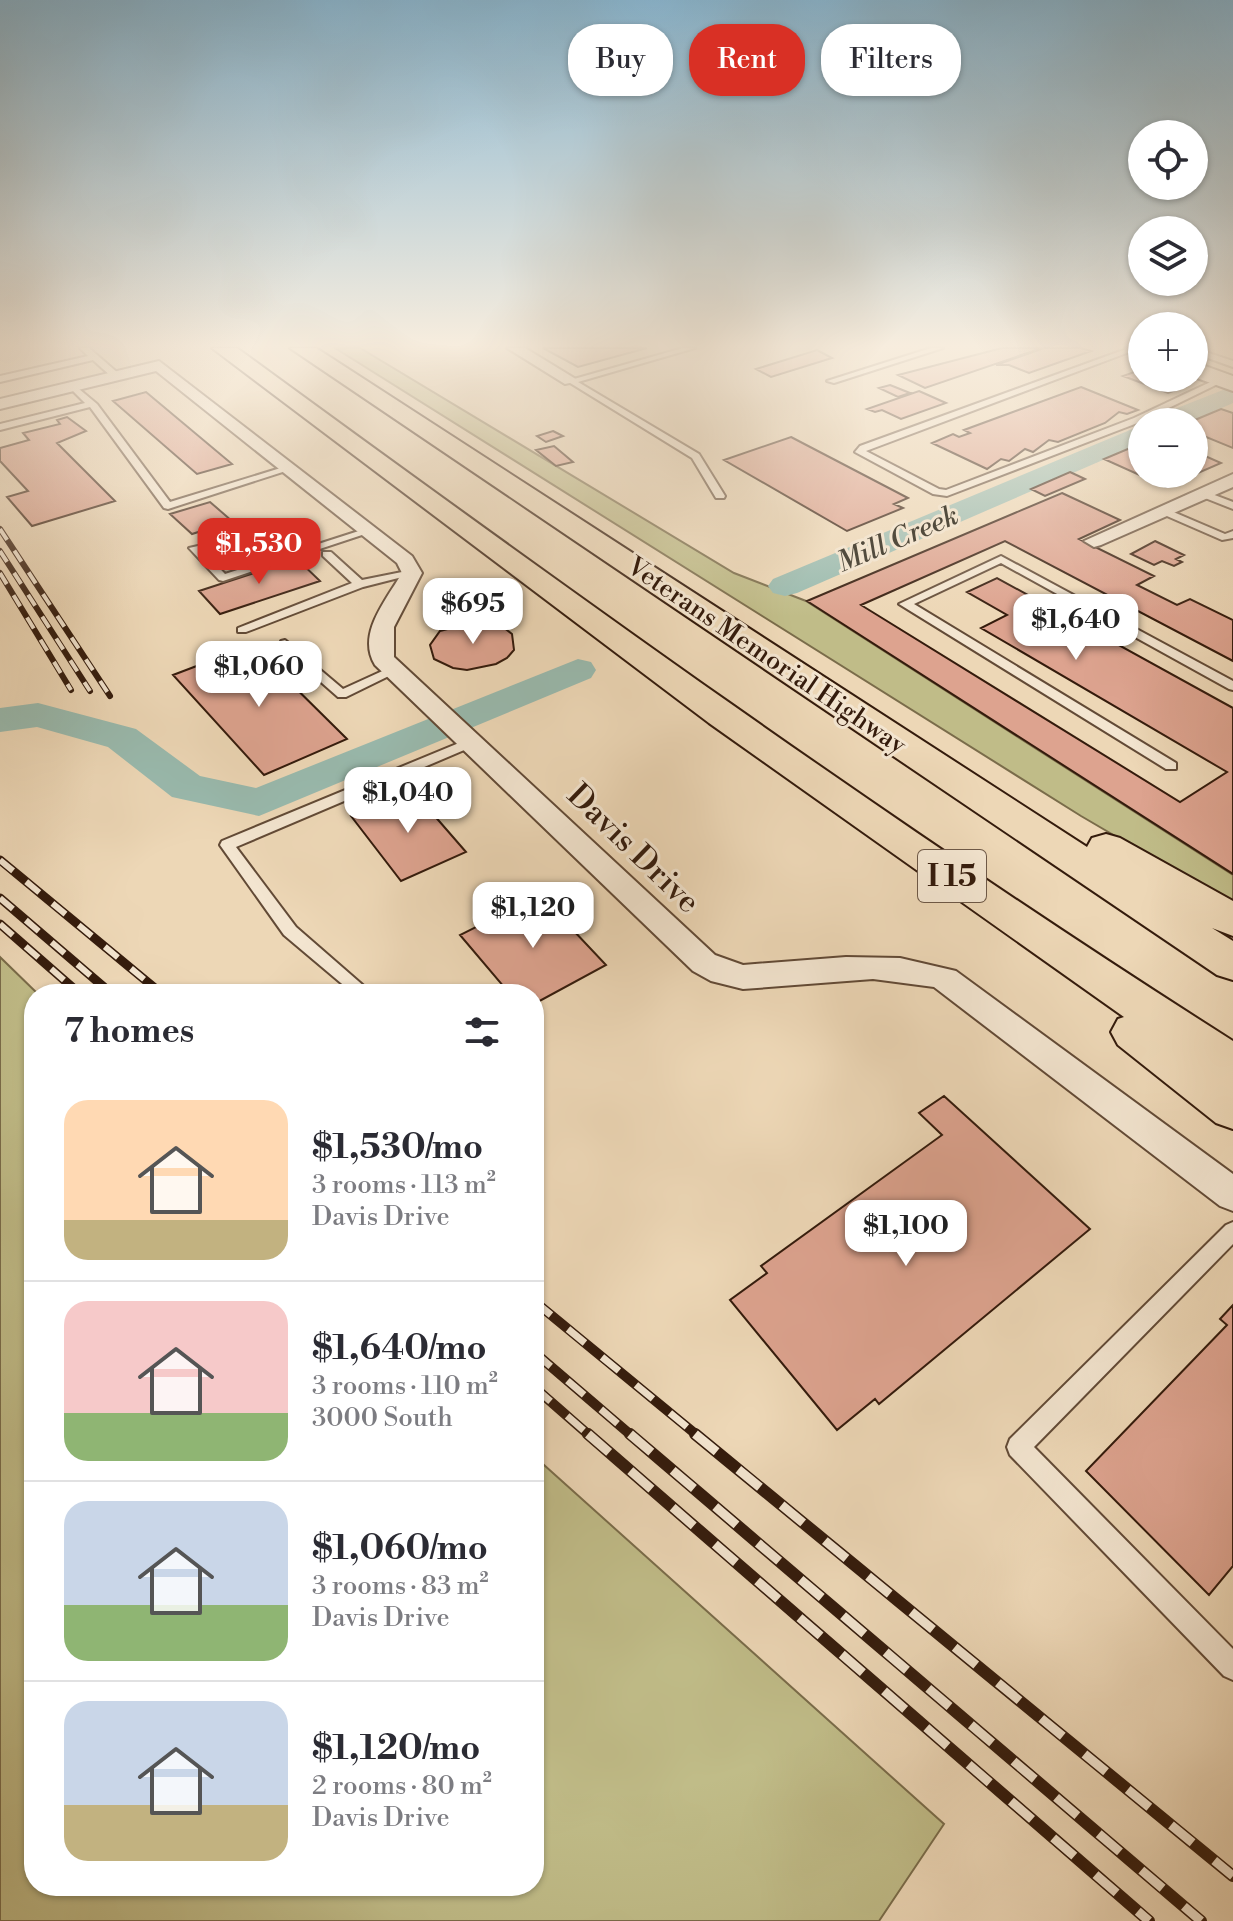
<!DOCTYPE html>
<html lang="en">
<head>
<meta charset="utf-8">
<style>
  :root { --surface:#fff; --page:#f7f7f7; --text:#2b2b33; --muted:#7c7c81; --line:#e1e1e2; --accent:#d93025 }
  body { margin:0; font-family:"Libre Bodoni",serif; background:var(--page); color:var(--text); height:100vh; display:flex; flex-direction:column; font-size:30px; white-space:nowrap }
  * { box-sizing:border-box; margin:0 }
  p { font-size:26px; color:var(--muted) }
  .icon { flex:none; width:44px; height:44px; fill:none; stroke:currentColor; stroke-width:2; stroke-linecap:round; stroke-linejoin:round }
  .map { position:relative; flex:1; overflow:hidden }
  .side { position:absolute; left:24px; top:984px; width:520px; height:912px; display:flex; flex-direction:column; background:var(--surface); border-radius:32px; box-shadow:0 2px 6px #0004 }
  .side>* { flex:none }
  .top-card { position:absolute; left:568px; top:24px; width:544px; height:72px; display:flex; gap:16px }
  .tools { position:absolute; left:1128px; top:120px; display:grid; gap:16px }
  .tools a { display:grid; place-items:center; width:80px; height:80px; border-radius:50%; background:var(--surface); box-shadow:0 2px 6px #0004; font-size:40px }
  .price { position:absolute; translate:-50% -68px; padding:0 18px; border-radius:16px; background:#fff; color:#222; font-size:26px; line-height:52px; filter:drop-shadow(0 2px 4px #0008) }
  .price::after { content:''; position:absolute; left:50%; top:48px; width:24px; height:18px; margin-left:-12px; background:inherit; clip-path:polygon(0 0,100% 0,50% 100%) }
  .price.on { background:var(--accent); color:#fff }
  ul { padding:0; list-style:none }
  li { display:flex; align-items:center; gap:24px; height:200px; padding:0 40px }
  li+li { border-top:2px solid var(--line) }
  li span { display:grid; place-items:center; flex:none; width:224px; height:160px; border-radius:24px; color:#555 }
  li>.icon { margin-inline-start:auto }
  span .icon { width:96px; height:96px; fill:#fffc; stroke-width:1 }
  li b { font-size:34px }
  h2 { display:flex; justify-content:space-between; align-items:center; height:96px; padding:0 40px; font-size:34px }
  .tag { padding:0 28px; border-radius:32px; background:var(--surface); box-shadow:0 2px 6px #0004; font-size:28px; line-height:72px }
  .tag.on { background:var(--accent); color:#fff }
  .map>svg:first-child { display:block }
  .green { fill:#c0bc88; stroke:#7a6c4a; stroke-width:2 }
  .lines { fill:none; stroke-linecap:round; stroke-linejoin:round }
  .river { fill:#99baae; fill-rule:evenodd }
  .building { fill:#dda38f; stroke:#341b0c; stroke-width:2 }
  .lane-casing { stroke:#624a36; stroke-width:4 }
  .street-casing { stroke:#624a36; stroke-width:4 }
  .secondary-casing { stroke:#341b0c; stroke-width:4 }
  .highway-casing { stroke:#341b0c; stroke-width:4 }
  .lane { fill:#f3e5d0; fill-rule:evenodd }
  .street { fill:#f3e5d0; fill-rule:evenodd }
  .secondary { fill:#f3e5d0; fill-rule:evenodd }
  .highway { fill:#edd7b6; fill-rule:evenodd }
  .rail-far3-casing { stroke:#341b0c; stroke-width:6 }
  .rail-far2-casing { stroke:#341b0c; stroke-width:9 }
  .rail-far1-casing { stroke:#341b0c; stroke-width:10 }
  .rail-casing { stroke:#341b0c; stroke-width:12 }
  .rail-far3 { stroke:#f3e5d0; stroke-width:4; stroke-dasharray:13; stroke-linecap:butt }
  .rail-far2 { stroke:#f3e5d0; stroke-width:6; stroke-dasharray:17; stroke-linecap:butt }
  .rail-far1 { stroke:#f3e5d0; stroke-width:7; stroke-dasharray:22; stroke-linecap:butt }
  .rail { stroke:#f3e5d0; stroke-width:9; stroke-dasharray:28; stroke-linecap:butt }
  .labels { text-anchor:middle; stroke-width:6; stroke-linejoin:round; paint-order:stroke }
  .far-street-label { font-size:26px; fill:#341b0c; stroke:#f3e5d0 }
  .far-water-label { font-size:28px; font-style:italic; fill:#524b3d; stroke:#f3e5d0 }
  .shield { fill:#f3e5d0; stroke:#6d5847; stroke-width:2 }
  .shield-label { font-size:30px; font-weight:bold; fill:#341b0c }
  .street-label { font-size:32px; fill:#341b0c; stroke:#f3e5d0 }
</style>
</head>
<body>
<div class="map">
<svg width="1233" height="1921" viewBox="0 0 1233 1921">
  <rect width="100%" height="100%" fill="#edd7b6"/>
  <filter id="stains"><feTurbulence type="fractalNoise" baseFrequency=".0025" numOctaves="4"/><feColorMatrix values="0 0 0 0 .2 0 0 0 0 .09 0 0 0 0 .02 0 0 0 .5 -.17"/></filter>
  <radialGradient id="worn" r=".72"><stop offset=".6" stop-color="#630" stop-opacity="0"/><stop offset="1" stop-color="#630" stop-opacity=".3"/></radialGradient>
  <path class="green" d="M 335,348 L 360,348 L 734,573 L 806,601 L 1233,875 L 1233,905 L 1081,816 Z
    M 0,957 L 38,994 L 34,994 L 34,1886 L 534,1886 L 534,1456 L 944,1824 L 879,1921 L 0,1921 Z"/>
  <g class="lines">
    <path class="river" d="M 1228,388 L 1233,389 L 1233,403 L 1190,422 L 1153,422 L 1157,416 Z
      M 1142,425 L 1142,443 L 797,593 L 785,596 L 773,593 L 768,586 L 773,579 Z
      M 578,659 L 591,662 L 596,670 L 591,678 L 259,816 L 172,797 L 108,747 L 37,727 L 0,732 L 0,708 L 38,703 L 136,729 L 200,776 L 256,788 Z"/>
  </g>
  <path class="building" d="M 543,348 L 647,348 L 578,367 Z
    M 1002,348 L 1042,348 L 925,388 L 898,375 Z
    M 1044,348 L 1081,348 L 1091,351 L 1029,373 L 1009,365 L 996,365 Z
    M 817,350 L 832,358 L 771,377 L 756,369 Z
    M 1140,370 L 1142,378 L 1162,378 L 1185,387 L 1168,393 L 1123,376 Z
    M 890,385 L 910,393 L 898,397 L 879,388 Z
    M 1081,387 L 1138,410 L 1127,414 L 1119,412 L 1105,423 L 1058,442 L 1049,440 L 1033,452 L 1025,449 L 1009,461 L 1001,459 L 987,469 L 932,443 L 953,434 L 959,437 L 970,433 L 964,430 Z
    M 919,391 L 946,403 L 901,419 L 882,410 L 875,412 L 867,409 Z
    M 146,392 L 232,464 L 197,474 L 113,401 Z
    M 1221,409 L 1233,413 L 1233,448 L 1194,432 L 1194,422 L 1190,422 Z
    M 67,417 L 86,431 L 57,443 L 115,501 L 32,526 L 7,497 L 28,491 L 0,461 L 0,448 L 29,440 L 23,433 L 60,424 L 57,420 Z
    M 553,431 L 563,436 L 546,442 L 537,436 Z
    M 791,437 L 908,498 L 894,504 L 903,508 L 847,531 L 724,460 Z
    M 1142,443 L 1142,474 L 1194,474 L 1194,451 L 1221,463 L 1166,487 L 1104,459 Z
    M 554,446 L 573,462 L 556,466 L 536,450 Z
    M 1070,472 L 1085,479 L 1045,496 L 1031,489 Z
    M 1062,493 L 1120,520 L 1079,539 L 1154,576 L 1137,585 L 1177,605 L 1190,599 L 1233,620 L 1233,661 L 1005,541 L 861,605 L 1180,802 L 1227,772 L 981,628 L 1007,615 L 967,592 L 997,578 L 1233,708 L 1233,874 L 807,601 Z
    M 210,502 L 232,521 L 192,534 L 170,514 Z
    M 266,522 L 276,531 L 285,528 L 292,535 L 286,537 L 298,549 L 280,555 L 274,550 L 267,553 L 243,529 Z
    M 1155,541 L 1184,555 L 1176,559 L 1182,562 L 1174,566 L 1162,561 L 1154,565 L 1131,554 Z
    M 297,559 L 320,581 L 220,614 L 199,591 Z
    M 478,621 L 503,627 L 512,634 L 514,650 L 507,658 L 496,664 L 467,670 L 453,668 L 434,659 L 430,645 L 440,631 Z
    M 252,645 L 347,739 L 264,775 L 173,675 Z
    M 413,791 L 466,852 L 401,881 L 351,816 Z
    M 540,895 L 606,965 L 534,1004 L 534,994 L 510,994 L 460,935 Z
    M 944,1096 L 1090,1229 L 879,1404 L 875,1399 L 837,1430 L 730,1300 L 767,1273 L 761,1266 L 942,1135 L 919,1113 Z
    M 1233,1305 L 1233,1566 L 1209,1595 L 1086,1471 L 1227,1325 L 1220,1319 Z"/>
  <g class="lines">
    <defs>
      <path id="lane" d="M 80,348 L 89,348 L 119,374 L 119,378 L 113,378 L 93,360 L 0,382 L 0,376 L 88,356 Z
        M 683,348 L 695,348 L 578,382 L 699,454 L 725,496 L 724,498 L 716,498 L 692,458 L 567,381 Z
        M 931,348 L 943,348 L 834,383 L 827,381 Z
        M 1129,348 L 1140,348 L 866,451 L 939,489 L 946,490 L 1134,418 L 1219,378 L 1226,380 L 1140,422 L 947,496 L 933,494 L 855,452 L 860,446 Z
        M 1194,348 L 1233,361 L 1233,367 L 1194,353 Z
        M 73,384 L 97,404 L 170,502 L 287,466 L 295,468 L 168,509 L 164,508 L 90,407 L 0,430 L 0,424 L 85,403 L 69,387 Z
        M 1204,491 L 1233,502 L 1233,509 L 1200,496 L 1199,494 Z
        M 1164,508 L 1225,534 L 1233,531 L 1233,538 L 1222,540 L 1160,513 L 1160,509 Z
        M 365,529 L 374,531 L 223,581 L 219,580 L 189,548 L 198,546 L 225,574 Z
        M 323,552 L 331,552 L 362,580 L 412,570 L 418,573 L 363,587 L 246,632 L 238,632 L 238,628 L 352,583 L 323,556 Z
        M 1001,556 L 1233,681 L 1233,690 L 1229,689 L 1001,563 L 914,604 L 1176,763 L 1176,769 L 1166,769 L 899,604 Z
        M 285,640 L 343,689 L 389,668 L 393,667 L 399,671 L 346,697 L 338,697 L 281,647 L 281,641 Z
        M 471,738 L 478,742 L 476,745 L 236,847 L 296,927 L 373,994 L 354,994 L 284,935 L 220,845 L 222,841 Z
        M 1233,1222 L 1233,1244 L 1034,1447 L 1233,1649 L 1233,1680 L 1224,1676 L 1010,1455 L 1007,1447 L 1010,1439 L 1226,1225 Z"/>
      <path id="street" d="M 507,348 L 525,348 L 579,381 L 565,384 Z
        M 159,361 L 412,556 L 422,573 L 394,627 L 394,657 L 715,955 L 743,965 L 846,957 L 900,958 L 956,971 L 1233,1174 L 1233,1211 L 1220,1206 L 934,987 L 873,979 L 743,989 L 711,981 L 693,971 L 375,665 C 356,634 387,599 402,573 L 397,563 L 156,371 L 0,409 L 0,399 Z
        M 1233,474 L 1233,487 L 1101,545 L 1094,547 L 1084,541 Z"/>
      <path id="secondary" d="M 1125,348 L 1142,348 L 1142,357 Z
        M 1194,362 L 1233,376 L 1233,391 L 1194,377 Z"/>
      <path id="highway" d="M 212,348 L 237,348 C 564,587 891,824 1233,1041 L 1233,1129 L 1216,1123 L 1118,1045 L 1111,1032 L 1118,1019 L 1124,1017 L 709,723 Z
        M 290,348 L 316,348 L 1087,847 L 1092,838 L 1106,834 L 1120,838 L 1233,901 L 1233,936 L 1212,928 L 1233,941 L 1233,980 L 1217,975 Z"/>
    </defs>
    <use href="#lane" class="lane-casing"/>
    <use href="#street" class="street-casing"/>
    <use href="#secondary" class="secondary-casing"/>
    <use href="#highway" class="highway-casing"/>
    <use href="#lane" class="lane"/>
    <use href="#street" class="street"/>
    <use href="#secondary" class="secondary"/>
    <use href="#highway" class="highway"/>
    <defs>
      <path id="rail-far3" d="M 0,529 L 110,696
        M 0,551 L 90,691
        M 0,573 L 71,690"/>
      <path id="rail-far2" d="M 0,860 L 162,994
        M 0,898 L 112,994
        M 0,924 L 80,994"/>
      <path id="rail-far1" d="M 534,1301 L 698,1436
        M 534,1352 L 632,1436
        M 534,1387 L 590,1436"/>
      <path id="rail" d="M 588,1434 L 1149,1921
        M 630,1434 L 1201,1921
        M 695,1434 L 1233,1876"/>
    </defs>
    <use href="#rail-far3" class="rail-far3-casing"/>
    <use href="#rail-far2" class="rail-far2-casing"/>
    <use href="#rail-far1" class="rail-far1-casing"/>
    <use href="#rail" class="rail-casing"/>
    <use href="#rail-far3" class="rail-far3"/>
    <use href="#rail-far2" class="rail-far2"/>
    <use href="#rail-far1" class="rail-far1"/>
    <use href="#rail" class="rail"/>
  </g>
  <linearGradient id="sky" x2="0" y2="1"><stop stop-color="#88b6d1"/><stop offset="0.56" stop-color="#f7edde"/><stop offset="1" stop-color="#f7edde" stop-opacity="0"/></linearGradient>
  <rect width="1233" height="617" fill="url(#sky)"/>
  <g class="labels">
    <g class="far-street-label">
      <text transform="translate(767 655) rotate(34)" y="9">Veterans Memorial Highway</text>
    </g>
    <g class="far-water-label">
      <text transform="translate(897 538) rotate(-23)" y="10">Mill Creek</text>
    </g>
    <rect class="shield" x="918" y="850" width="68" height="52" rx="6"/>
    <g class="shield-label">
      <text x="952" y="886">I 15</text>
    </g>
    <g class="street-label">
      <text transform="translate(634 848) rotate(44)" y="11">Davis Drive</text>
    </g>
  </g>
  <rect width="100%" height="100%" filter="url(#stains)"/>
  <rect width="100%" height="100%" fill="url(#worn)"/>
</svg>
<div class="tools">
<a><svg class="icon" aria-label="locate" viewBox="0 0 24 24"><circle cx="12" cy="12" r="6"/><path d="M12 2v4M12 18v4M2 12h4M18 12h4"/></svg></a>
<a><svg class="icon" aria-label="layers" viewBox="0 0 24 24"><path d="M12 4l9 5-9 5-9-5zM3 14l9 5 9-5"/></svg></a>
<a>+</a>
<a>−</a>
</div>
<b class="price on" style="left:259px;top:586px">$1,530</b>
<b class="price" style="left:473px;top:646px">$695</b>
<b class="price" style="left:1076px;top:662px">$1,640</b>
<b class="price" style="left:259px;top:709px">$1,060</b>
<b class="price" style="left:408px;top:835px">$1,040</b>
<b class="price" style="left:533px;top:950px">$1,120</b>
<b class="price" style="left:906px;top:1268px">$1,100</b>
<div class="top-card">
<a class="tag">Buy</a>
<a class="tag on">Rent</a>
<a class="tag">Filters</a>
</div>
<section class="side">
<h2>7 homes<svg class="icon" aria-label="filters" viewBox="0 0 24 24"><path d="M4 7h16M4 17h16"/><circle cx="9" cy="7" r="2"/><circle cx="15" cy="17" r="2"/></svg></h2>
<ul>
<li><span style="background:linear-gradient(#ffd9b3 75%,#c2b280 0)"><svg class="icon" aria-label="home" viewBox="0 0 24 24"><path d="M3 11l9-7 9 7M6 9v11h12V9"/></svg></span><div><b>$1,530/mo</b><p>3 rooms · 113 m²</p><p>Davis Drive</p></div></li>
<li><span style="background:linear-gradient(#f6c9c9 70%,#8fb573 0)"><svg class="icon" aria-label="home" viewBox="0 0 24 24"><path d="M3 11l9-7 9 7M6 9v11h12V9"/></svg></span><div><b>$1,640/mo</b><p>3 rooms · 110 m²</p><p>3000 South</p></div></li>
<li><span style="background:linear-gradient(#c9d6e8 65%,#8fb573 0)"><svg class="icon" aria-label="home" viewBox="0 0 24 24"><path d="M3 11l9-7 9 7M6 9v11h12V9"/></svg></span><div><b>$1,060/mo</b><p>3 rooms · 83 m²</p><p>Davis Drive</p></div></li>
<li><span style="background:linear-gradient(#c9d6e8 65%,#c2b280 0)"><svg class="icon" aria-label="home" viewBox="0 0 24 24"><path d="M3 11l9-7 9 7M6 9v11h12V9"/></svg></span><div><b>$1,120/mo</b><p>2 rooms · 80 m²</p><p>Davis Drive</p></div></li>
</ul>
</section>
</div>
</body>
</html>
